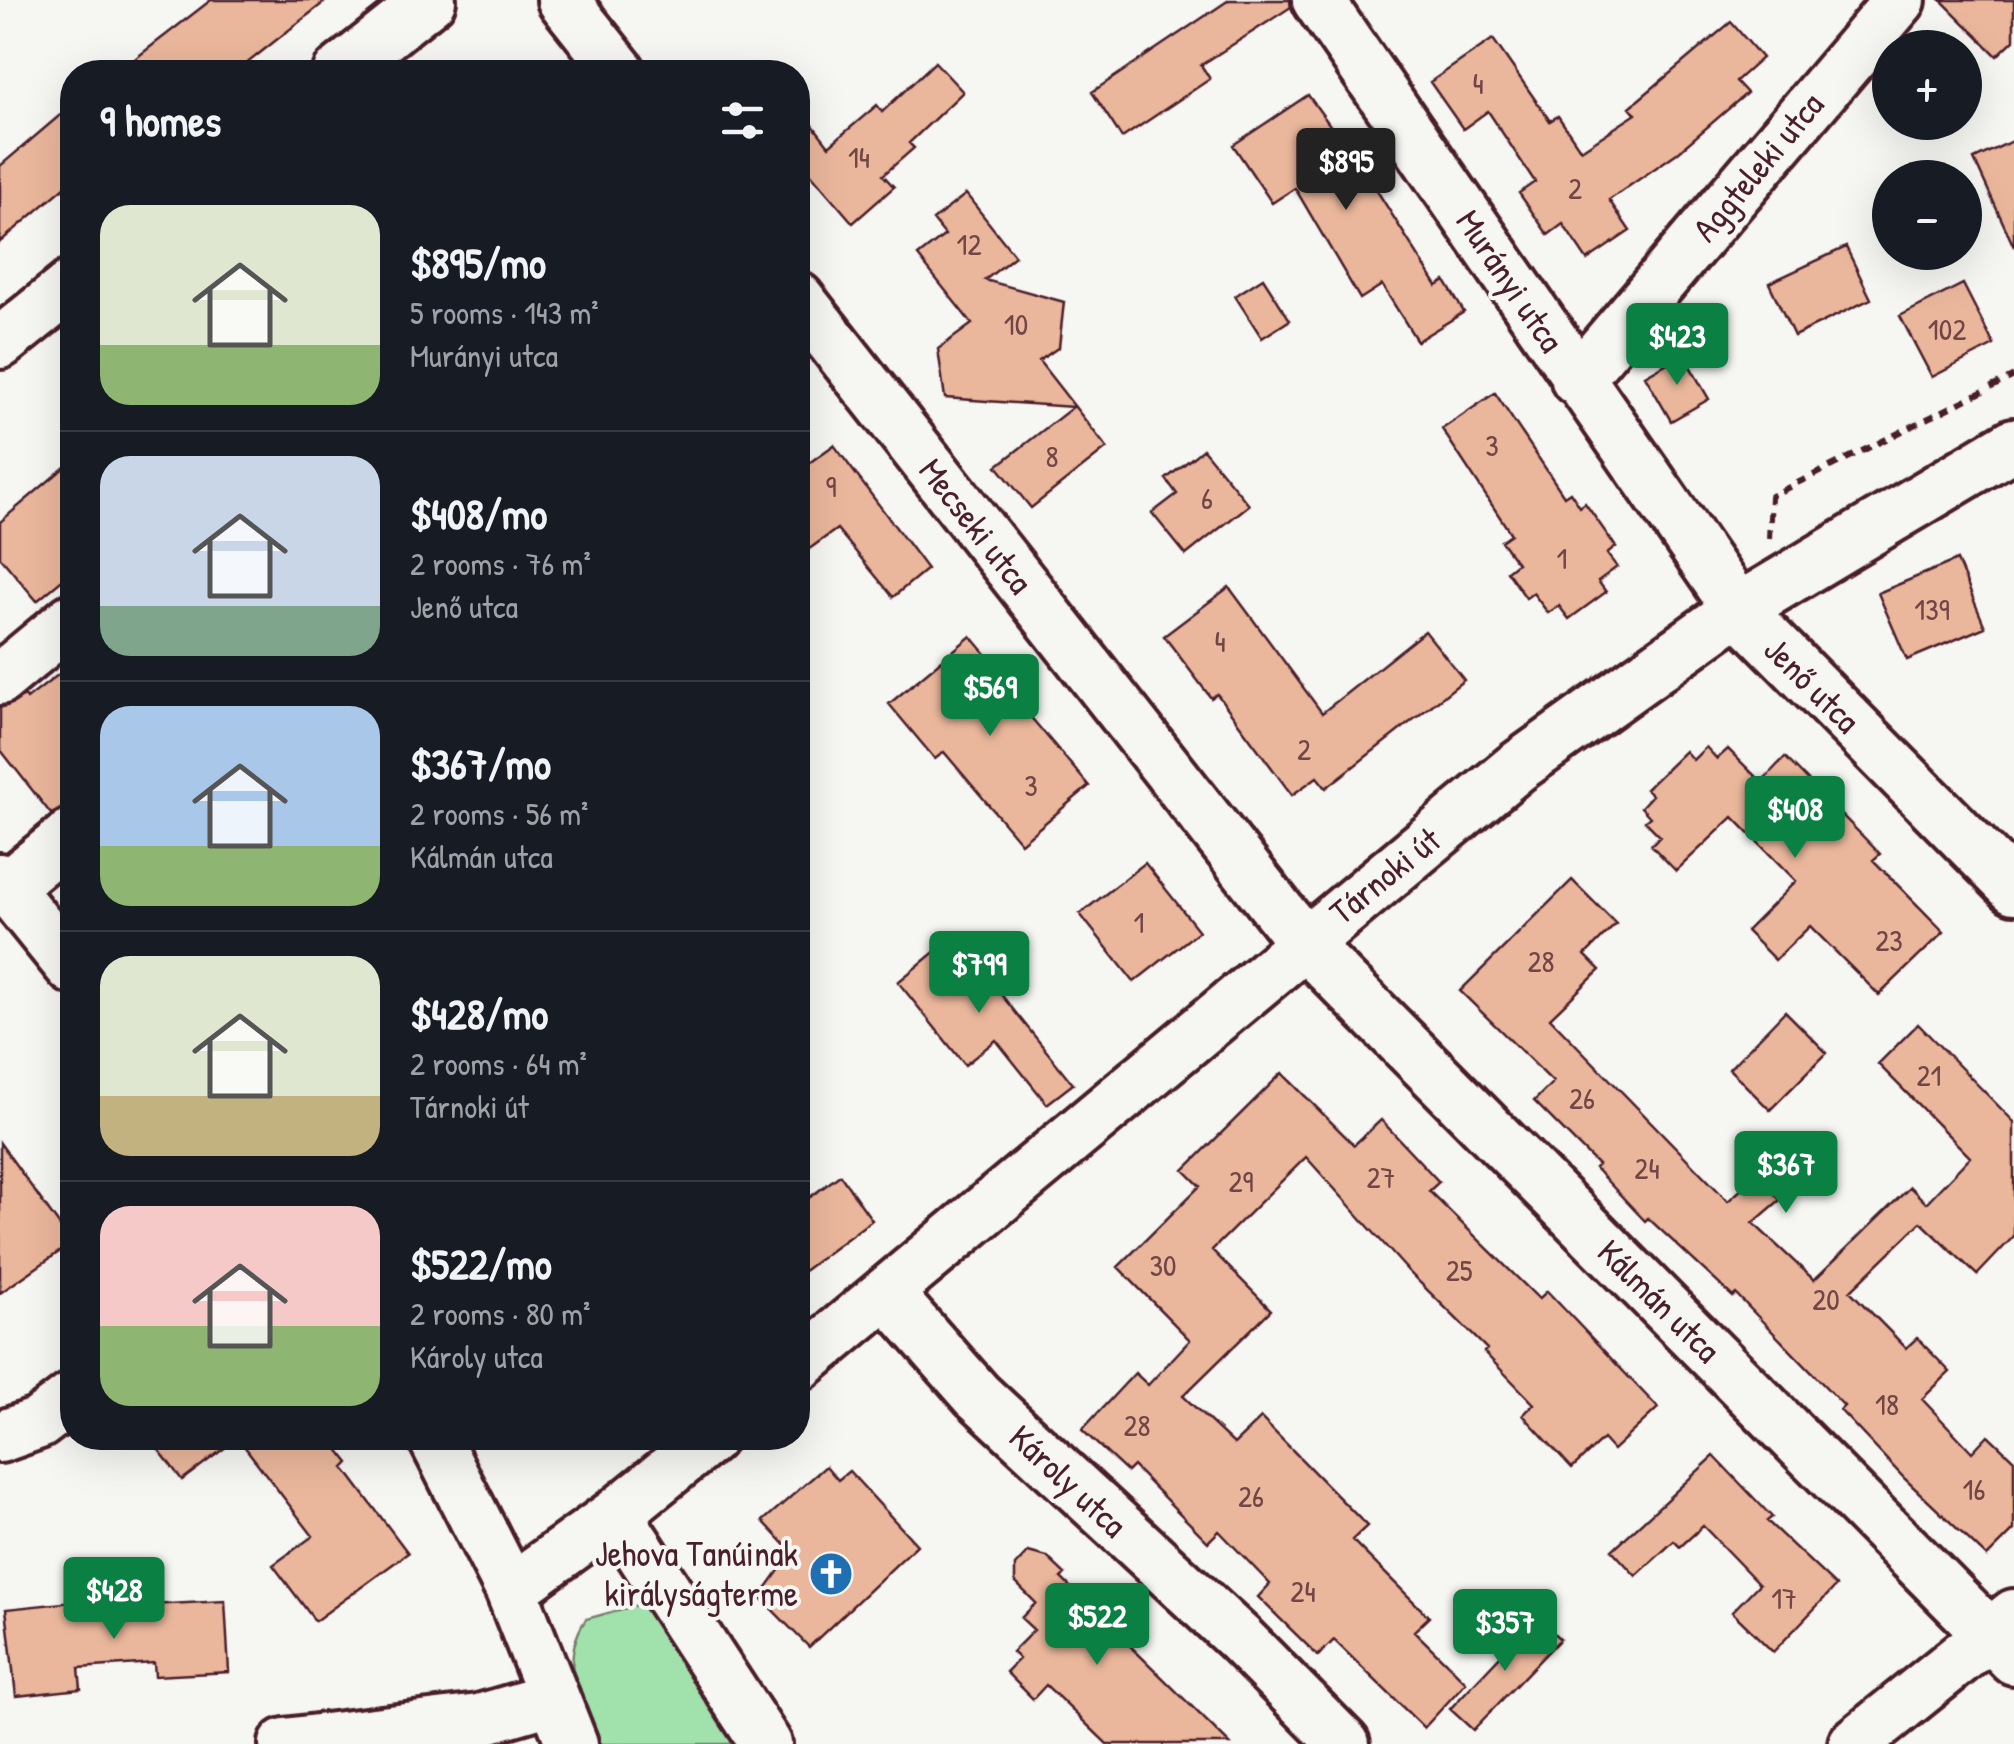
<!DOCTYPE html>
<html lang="en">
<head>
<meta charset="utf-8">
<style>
  :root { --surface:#171b24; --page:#20242c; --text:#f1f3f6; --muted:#9ea1a6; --line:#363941; --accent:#0b8043 }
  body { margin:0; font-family:"Patrick Hand",sans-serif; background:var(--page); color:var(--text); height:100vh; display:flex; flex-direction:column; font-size:38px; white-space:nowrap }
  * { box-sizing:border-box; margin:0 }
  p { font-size:32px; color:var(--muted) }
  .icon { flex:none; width:55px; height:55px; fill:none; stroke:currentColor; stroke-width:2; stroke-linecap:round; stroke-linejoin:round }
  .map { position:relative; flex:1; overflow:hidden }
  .side { position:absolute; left:60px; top:60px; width:750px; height:1390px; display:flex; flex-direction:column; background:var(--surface); border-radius:40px; box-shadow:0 10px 40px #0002 }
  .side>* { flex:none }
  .fabs { position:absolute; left:1872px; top:30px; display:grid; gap:20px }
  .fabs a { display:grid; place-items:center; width:110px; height:110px; border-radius:50%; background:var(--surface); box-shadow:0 10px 40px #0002; font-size:50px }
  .price { position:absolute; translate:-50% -85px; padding:0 22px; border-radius:10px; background:var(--accent); color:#fff; font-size:32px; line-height:65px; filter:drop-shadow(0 2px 5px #0008) }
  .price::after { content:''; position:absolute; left:50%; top:60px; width:30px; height:22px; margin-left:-15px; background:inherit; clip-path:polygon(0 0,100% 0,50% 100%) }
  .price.on { background:#222; color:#fff }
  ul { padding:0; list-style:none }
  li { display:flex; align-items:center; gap:30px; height:250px; padding:0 40px }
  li+li { border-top:2px solid var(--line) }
  li span { display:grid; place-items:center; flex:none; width:280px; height:200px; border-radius:30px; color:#555 }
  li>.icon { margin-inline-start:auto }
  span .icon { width:120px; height:120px; fill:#fffc; stroke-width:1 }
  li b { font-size:42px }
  h2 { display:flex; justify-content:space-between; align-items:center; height:120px; padding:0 40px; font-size:42px }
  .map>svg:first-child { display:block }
  .green { fill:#a1e2ac; stroke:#76806c; stroke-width:2.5 }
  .building { fill:#eab79c; stroke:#4a1f2b; stroke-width:2.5 }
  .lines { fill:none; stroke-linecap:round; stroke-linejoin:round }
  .minor-casing { stroke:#4a1f2b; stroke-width:58 }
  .path { stroke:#4a1f2b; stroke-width:6; stroke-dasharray:10 8; stroke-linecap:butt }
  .minor { stroke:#f6f6f2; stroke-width:50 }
  .labels { text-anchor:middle; stroke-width:8; stroke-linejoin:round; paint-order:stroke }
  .number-label { font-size:30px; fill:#724547 }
  .street-label { font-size:35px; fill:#4a1f2b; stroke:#f6f6f2 }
  .poi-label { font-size:35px; fill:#4a1f2b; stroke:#f6f6f2; text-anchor:end }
</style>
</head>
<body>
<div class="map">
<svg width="2014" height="1744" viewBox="0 0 2014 1744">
  <rect width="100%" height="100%" fill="#f6f6f2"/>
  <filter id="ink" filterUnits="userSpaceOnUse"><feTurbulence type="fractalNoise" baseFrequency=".01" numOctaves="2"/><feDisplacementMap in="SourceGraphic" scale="20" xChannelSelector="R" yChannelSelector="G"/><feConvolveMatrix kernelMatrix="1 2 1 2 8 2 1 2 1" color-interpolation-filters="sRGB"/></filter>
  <g filter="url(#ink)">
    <path class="green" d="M 645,1603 L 758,1744 L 596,1744 C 579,1701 558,1660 586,1619 Z"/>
    <path class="building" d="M 211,0 L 327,0 L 236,72 L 118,72 Z
      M 1229,0 L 1290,0 L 1291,7 L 1201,65 L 1210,79 L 1122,138 L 1092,92 Z
      M 1941,0 L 2014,0 L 2014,40 L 1997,56 Z
      M 1731,22 L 1762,58 L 1736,81 L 1747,93 L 1677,153 L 1609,200 L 1630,231 L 1587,260 L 1563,224 L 1548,235 L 1519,193 L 1535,182 L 1488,111 L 1463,129 L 1430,82 L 1493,39 L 1550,121 L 1558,116 L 1581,150 L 1636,114 L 1630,107 Z
      M 935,62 L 963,92 L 909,143 L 914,148 L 883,175 L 894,187 L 853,223 L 798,159 L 798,106 L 829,146 L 877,105 L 882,112 Z
      M 1308,95 L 1374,186 L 1437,286 L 1445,281 L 1464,312 L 1417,341 L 1382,285 L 1360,299 L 1295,188 L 1272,203 L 1233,145 Z
      M 72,105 L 72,181 L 0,242 L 0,166 Z
      M 2014,140 L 2014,247 L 1974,159 Z
      M 966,194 L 1015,256 L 985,280 L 1064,302 L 1059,347 L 1039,361 L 1107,448 L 1031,508 L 997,466 L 1073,407 L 945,398 L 938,349 L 972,324 L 918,256 L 945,235 L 933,220 Z
      M 1846,247 L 1871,299 L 1794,336 L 1769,283 Z
      M 1263,278 L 1290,320 L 1262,338 L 1235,296 Z
      M 1963,284 L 1994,345 L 1932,377 L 1900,316 Z
      M 1683,354 L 1709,399 L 1671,421 L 1645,376 Z
      M 1495,393 L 1564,496 L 1570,492 L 1580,507 L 1585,503 L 1616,547 L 1607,554 L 1617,567 L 1598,581 L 1606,592 L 1569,619 L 1559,606 L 1548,613 L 1533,593 L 1526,598 L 1507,571 L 1517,563 L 1501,541 L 1511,534 L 1442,429 Z
      M 834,445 L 927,569 L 893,597 L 837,529 L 798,557 L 798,471 Z
      M 1203,449 L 1249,505 L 1186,555 L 1152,513 L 1177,494 L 1166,479 Z
      M 72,461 L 72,572 L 37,601 L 0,557 L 0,522 Z
      M 1957,560 L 1985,627 L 1907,660 L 1878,593 Z
      M 1229,587 L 1322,713 L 1425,631 L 1464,680 L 1326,788 L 1317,777 L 1292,795 L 1217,694 L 1211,698 L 1164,636 Z
      M 971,636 L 1017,691 L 1012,695 L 1089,786 L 1021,843 L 944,752 L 935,759 L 889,704 Z
      M 72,664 L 72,806 L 51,814 L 0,749 L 0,708 L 25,696 L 27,699 Z
      M 1706,747 L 1717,759 L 1728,749 L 1761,782 L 1785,757 L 1880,854 L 1873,860 L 1944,932 L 1879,995 L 1810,926 L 1775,960 L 1746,931 L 1796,881 L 1733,817 L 1676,871 L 1651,845 L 1660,836 L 1645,821 L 1650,817 L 1641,807 L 1652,795 L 1646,789 L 1685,751 L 1693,760 Z
      M 1145,863 L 1199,931 L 1134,982 L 1080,914 Z
      M 1572,880 L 1616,924 L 1585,955 L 1600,970 L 1550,1018 L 1728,1201 L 1758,1175 L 1780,1200 L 1753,1223 L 1814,1280 L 1910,1187 L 1926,1203 L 1970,1157 L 1878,1064 L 1918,1024 L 2014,1122 L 2014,1236 L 1977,1275 L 1921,1222 L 1850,1291 L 1906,1348 L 1917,1338 L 1950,1372 L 1922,1399 L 1972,1452 L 1988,1435 L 2014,1460 L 2014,1530 L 1987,1557 L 1905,1479 L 1840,1410 L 1844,1406 L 1736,1294 L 1733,1297 L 1648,1218 L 1645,1221 L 1595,1168 L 1598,1165 L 1534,1101 L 1553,1082 L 1460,991 Z
      M 954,936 L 1073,1084 L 1047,1104 L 996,1040 L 965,1065 L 898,982 Z
      M 1785,1011 L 1827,1053 L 1770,1110 L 1729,1069 Z
      M 1282,1073 L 1354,1145 L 1381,1120 L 1439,1182 L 1429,1191 L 1539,1299 L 1547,1291 L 1658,1408 L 1613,1450 L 1603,1439 L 1572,1468 L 1523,1415 L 1534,1404 L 1484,1352 L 1487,1349 L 1409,1272 L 1306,1157 L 1212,1250 L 1271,1310 L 1183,1396 L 1234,1444 L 1261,1418 L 1367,1526 L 1352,1540 L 1429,1617 L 1414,1631 L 1466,1682 L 1424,1728 L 1334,1640 L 1318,1656 L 1258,1597 L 1270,1584 L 1219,1531 L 1208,1542 L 1133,1466 L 1127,1472 L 1082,1430 L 1135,1373 L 1148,1385 L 1190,1340 L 1118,1267 L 1200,1186 L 1184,1170 Z
      M 0,1143 L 72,1243 L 0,1293 Z
      M 840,1175 L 872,1220 L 798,1275 L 798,1206 Z
      M 150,1438 L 238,1438 L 182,1480 Z
      M 238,1438 L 329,1438 L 349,1463 L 344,1468 L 408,1553 L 315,1621 L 273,1565 L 313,1536 Z
      M 1714,1456 L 1772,1517 L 1767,1521 L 1836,1586 L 1773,1652 L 1732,1612 L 1759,1584 L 1703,1526 L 1680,1547 L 1674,1541 L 1636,1576 L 1612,1550 Z
      M 826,1466 L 838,1480 L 849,1471 L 917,1545 L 809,1647 L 760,1597 L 792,1552 L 763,1521 Z
      M 1028,1552 L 1047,1557 L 1065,1574 L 1061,1578 L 1230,1744 L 1107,1744 L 1046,1685 L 1033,1699 L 1006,1672 L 1019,1659 L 1012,1652 L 1034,1630 L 1021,1618 L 1036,1603 L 1015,1582 L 1015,1566 Z
      M 225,1601 L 229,1672 L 155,1676 L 154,1663 L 79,1668 L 81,1689 L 16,1696 L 6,1609 L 72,1602 L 73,1609 Z
      M 1537,1617 L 1560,1639 L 1473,1730 L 1450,1709 Z"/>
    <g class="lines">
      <defs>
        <path id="minor" d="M 563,0 L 620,72
          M 1318,0 L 1738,609 L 2014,888
          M 339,72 L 430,0
          M 798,298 L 1304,943 L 2014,1659
          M 0,343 L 72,285
          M 1577,380 L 1900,0
          M 0,679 L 72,619
          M 0,879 L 72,968
          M 7,887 L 72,834
          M 887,1293 L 977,1395 L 1240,1639 L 1344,1744
          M 798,1366 L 1516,768 L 1738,609 L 2014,444
          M 0,1437 L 39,1423 L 72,1398
          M 434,1438 L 511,1590 L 572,1744
          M 616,1514 L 766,1744
          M 511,1590 L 616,1514 L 710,1438
          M 285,1744 L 479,1720 L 554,1698
          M 1854,1744 L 2014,1615"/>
      </defs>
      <use href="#minor" class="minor-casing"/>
      <path class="path" d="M 1769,539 L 1771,496 L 2014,376"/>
      <use href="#minor" class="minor"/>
    </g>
  </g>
  <defs>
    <symbol id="church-disc" viewBox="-11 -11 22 22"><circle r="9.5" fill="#1f6fb2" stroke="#f6f6f2"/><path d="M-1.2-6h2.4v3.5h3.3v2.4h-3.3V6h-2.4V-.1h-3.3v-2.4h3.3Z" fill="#fff"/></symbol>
  </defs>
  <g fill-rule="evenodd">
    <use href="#church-disc" x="806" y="1549" width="50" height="50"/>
  </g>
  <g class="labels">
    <g class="number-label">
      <text x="1478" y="94">4</text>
      <text x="859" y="168">14</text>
      <text x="1575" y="199">2</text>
      <text x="969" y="255">12</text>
      <text x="1016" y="335">10</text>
      <text x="1947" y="340">102</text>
      <text x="1492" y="456">3</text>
      <text x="1052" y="467">8</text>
      <text x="831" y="497">9</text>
      <text x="1207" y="509">6</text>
      <text x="1562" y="569">1</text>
      <text x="1932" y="620">139</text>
      <text x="1220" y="652">4</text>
      <text x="1304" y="760">2</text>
      <text x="1031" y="796">3</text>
      <text x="1139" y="933">1</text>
      <text x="1889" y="951">23</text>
      <text x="1541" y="972">28</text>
      <text x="1929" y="1086">21</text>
      <text x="1582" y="1109">26</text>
      <text x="1647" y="1179">24</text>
      <text x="1381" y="1188">27</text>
      <text x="1241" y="1192">29</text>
      <text x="1163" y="1276">30</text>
      <text x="1459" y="1281">25</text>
      <text x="1826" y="1310">20</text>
      <text x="1887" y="1415">18</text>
      <text x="1137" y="1436">28</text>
      <text x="1974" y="1500">16</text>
      <text x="1251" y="1507">26</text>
      <text x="1303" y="1602">24</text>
      <text x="1784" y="1609">17</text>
    </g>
    <g class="street-label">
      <text transform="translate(1758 167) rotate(-50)" y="12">Aggteleki utca</text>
      <text transform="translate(1510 281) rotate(56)" y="12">Murányi utca</text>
      <text transform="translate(976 526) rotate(52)" y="12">Mecseki utca</text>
      <text transform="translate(1812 685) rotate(45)" y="12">Jenő utca</text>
      <text transform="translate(1385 876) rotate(-39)" y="12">Tárnoki út</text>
      <text transform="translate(1659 1301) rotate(45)" y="12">Kálmán utca</text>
      <text transform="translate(1068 1481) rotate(43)" y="12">Károly utca</text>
    </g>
    <g class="poi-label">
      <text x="798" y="1566">Jehova Tanúinak<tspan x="798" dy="40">királyságterme</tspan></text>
    </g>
  </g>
</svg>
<div class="fabs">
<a>+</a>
<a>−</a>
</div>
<b class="price on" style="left:1346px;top:213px">$895</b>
<b class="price" style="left:1677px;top:388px">$423</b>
<b class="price" style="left:990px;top:739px">$569</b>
<b class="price" style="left:1795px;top:861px">$408</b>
<b class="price" style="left:979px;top:1016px">$799</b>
<b class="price" style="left:1786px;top:1216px">$367</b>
<b class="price" style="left:114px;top:1642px">$428</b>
<b class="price" style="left:1097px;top:1668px">$522</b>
<b class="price" style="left:1505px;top:1674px">$357</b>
<section class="side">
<h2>9 homes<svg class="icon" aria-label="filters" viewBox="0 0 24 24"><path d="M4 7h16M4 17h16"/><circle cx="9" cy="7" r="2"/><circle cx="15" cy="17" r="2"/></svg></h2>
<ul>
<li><span style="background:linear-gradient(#dfe7d0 70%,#8fb573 0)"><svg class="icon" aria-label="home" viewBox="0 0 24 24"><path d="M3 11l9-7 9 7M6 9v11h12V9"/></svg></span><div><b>$895/mo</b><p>5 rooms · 143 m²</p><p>Murányi utca</p></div></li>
<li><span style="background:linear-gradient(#c9d6e8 75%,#7fa58c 0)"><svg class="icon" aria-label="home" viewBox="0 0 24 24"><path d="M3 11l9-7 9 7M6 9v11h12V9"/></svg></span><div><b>$408/mo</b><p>2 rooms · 76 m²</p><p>Jenő utca</p></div></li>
<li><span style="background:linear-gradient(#a9c7e8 70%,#8fb573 0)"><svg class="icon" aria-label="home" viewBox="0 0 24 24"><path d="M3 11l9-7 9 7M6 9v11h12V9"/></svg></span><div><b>$367/mo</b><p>2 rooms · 56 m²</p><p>Kálmán utca</p></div></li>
<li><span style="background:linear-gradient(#dfe7d0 70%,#c2b280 0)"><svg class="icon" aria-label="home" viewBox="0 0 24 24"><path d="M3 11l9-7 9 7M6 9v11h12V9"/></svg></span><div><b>$428/mo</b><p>2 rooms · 64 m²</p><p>Tárnoki út</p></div></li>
<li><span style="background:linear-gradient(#f6c9c9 60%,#8fb573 0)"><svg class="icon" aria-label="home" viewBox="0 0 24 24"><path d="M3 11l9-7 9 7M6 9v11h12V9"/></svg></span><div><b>$522/mo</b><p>2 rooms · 80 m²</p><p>Károly utca</p></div></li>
</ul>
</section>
</div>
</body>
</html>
